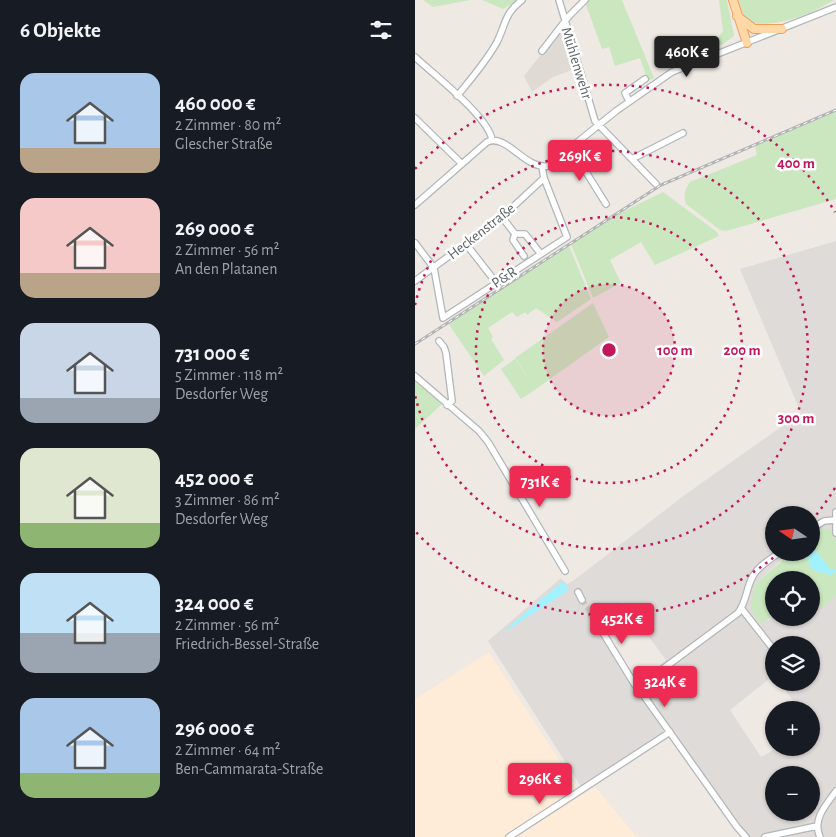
<!DOCTYPE html>
<html lang="de">
<head>
<meta charset="utf-8">
<style>
  :root { --surface:#171b24; --page:#242831; --text:#f1f3f6; --muted:#9ea1a6; --accent:#ed2b53 }
  body { margin:0; font-family:"Alegreya Sans",sans-serif; background:var(--page); color:var(--text); height:100vh; display:flex; flex-direction:column; font-size:19px; white-space:nowrap }
  * { box-sizing:border-box; margin:0 }
  p { font-size:16px; color:var(--muted) }
  .icon { flex:none; width:28px; height:28px; fill:none; stroke:currentColor; stroke-width:2; stroke-linecap:round; stroke-linejoin:round }
  .map { position:relative; flex:1; overflow:hidden }
  .panel { display:flex; flex-direction:column; background:var(--surface); width:415px }
  .panel>* { flex:none }
  .needle { width:32px; rotate:283deg }
  .buttons { position:absolute; left:350px; top:506px; display:grid; gap:10px }
  .buttons a { display:grid; place-items:center; width:55px; height:55px; border-radius:50%; background:var(--surface); box-shadow:0 1px 4px #0004; font-size:25px }
  .price { position:absolute; translate:-50% -42px; padding:0 11px; border-radius:5px; background:var(--accent); color:#fff; font-size:16px; line-height:32px; filter:drop-shadow(0 1px 2px #0008) }
  .price::after { content:''; position:absolute; left:50%; top:30px; width:15px; height:11px; margin-left:-8px; background:inherit; clip-path:polygon(0 0,100% 0,50% 100%) }
  .price.on { background:#222; color:#fff }
  ul { padding:0; list-style:none }
  li { display:flex; align-items:center; gap:15px; height:125px; padding:0 20px }
  li span { display:grid; place-items:center; flex:none; width:140px; height:100px; border-radius:15px; color:#555 }
  li>.icon { margin-inline-start:auto }
  span .icon { width:60px; height:60px; fill:#fffc; stroke-width:1 }
  li b { font-size:21px }
  h2 { display:flex; justify-content:space-between; align-items:center; height:60px; padding:0 20px; font-size:21px }
  main { display:flex; flex:1; min-height:0 }
  .map>svg:first-child { display:block }
  .commercial { fill:#feebd8 }
  .industrial { fill:#dfdbd8; fill-rule:evenodd }
  .education { fill:#e0dad4 }
  .green { fill:#cae7bf }
  .water { fill:#a2f1ff }
  .lines { fill:none; stroke-linecap:round; stroke-linejoin:round }
  .minor-tunnel { stroke:#c9c7c3; stroke-width:5.5; stroke-dasharray:5.5 3; stroke-linecap:butt }
  .minor-casing { stroke:#b1b6b9; stroke-width:8 }
  .major-casing { stroke:#f49b56; stroke-width:10 }
  .minor { stroke:#fff; stroke-width:5.5 }
  .major { stroke:#ffd8a7; stroke-width:8 }
  .rail-casing { stroke:#b2b3b4; stroke-width:3 }
  .rail { stroke:#fff; stroke-width:1; stroke-dasharray:4; stroke-linecap:butt }
  .ring { fill:none; stroke:#c2185b; stroke-width:2.5; stroke-dasharray:2.5 5 }
  .labels { text-anchor:middle; stroke-width:5; stroke-linejoin:round; paint-order:stroke }
  .street-label { font-size:15px; fill:#5b6264; stroke:#fff }
  .centre { fill:#c2185b; stroke:#fff; stroke-width:2.5 }
  .ring-label { font-size:15px; text-anchor:middle; font-weight:bold; fill:#c2185b; stroke:#fff; stroke-width:5; stroke-linejoin:round; paint-order:stroke }
</style>
</head>
<body>
<main>
<section class="panel">
<h2>6 Objekte<svg class="icon" aria-label="filters" viewBox="0 0 24 24"><path d="M4 7h16M4 17h16"/><circle cx="9" cy="7" r="2"/><circle cx="15" cy="17" r="2"/></svg></h2>
<ul>
<li><span style="background:linear-gradient(#a9c7e8 75%,#b9a48a 0)"><svg class="icon" aria-label="home" viewBox="0 0 24 24"><path d="M3 11l9-7 9 7M6 9v11h12V9"/></svg></span><div><b>460 000 €</b><p>2 Zimmer · 80 m²</p><p>Glescher Straße</p></div></li>
<li><span style="background:linear-gradient(#f6c9c9 75%,#b9a48a 0)"><svg class="icon" aria-label="home" viewBox="0 0 24 24"><path d="M3 11l9-7 9 7M6 9v11h12V9"/></svg></span><div><b>269 000 €</b><p>2 Zimmer · 56 m²</p><p>An den Platanen</p></div></li>
<li><span style="background:linear-gradient(#c9d6e8 75%,#9aa5b1 0)"><svg class="icon" aria-label="home" viewBox="0 0 24 24"><path d="M3 11l9-7 9 7M6 9v11h12V9"/></svg></span><div><b>731 000 €</b><p>5 Zimmer · 118 m²</p><p>Desdorfer Weg</p></div></li>
<li><span style="background:linear-gradient(#dfe7d0 75%,#8fb573 0)"><svg class="icon" aria-label="home" viewBox="0 0 24 24"><path d="M3 11l9-7 9 7M6 9v11h12V9"/></svg></span><div><b>452 000 €</b><p>3 Zimmer · 86 m²</p><p>Desdorfer Weg</p></div></li>
<li><span style="background:linear-gradient(#bfe0f5 60%,#9aa5b1 0)"><svg class="icon" aria-label="home" viewBox="0 0 24 24"><path d="M3 11l9-7 9 7M6 9v11h12V9"/></svg></span><div><b>324 000 €</b><p>2 Zimmer · 56 m²</p><p>Friedrich-Bessel-Straße</p></div></li>
<li><span style="background:linear-gradient(#a9c7e8 75%,#8fb573 0)"><svg class="icon" aria-label="home" viewBox="0 0 24 24"><path d="M3 11l9-7 9 7M6 9v11h12V9"/></svg></span><div><b>296 000 €</b><p>2 Zimmer · 64 m²</p><p>Ben-Cammarata-Straße</p></div></li>
</ul>
</section>
<div class="map">
<svg width="421" height="837" viewBox="0 0 421 837">
  <rect width="100%" height="100%" fill="#eee9e3"/>
  <path class="commercial" d="M 74,652 L 167,795 L 180,787 L 222,837 L 0,837 L 0,699 Z"/>
  <path class="industrial" d="M 421,241 L 421,837 L 334,837 L 223,683 L 251,660 L 208,602 L 182,621 L 249,732 L 167,788 L 73,641 L 146,578 L 152,584 L 158,581 L 271,494 L 386,413 L 325,269 ZM 359,515 L 396,515 L 396,552 L 359,552 ZM 367,559 L 396,580 L 396,618 L 359,616 L 353,621 L 339,585 ZM 359,645 L 396,645 L 396,682 L 365,683 L 385,710 L 396,710 L 396,748 L 362,748 L 346,757 L 315,710 L 359,675 ZM 359,775 L 396,775 L 396,812 L 359,812 Z"/>
  <path class="education" d="M 143,33 L 148,34 L 159,69 L 138,77 L 117,92 L 109,76 Z"/>
  <path class="green" d="M 8,0 L 55,0 L 18,7 Z
    M 67,0 L 104,0 L 88,9 Z
    M 172,0 L 207,0 L 239,78 L 233,81 L 225,58 L 200,66 L 194,47 L 187,49 L 170,2 Z
    M 304,0 L 312,0 L 319,36 L 308,44 L 273,60 L 271,56 L 303,38 L 308,31 Z
    M 323,0 L 419,0 C 394,15 360,29 331,22 Z
    M 421,112 L 421,199 L 311,231 L 305,230 L 271,204 C 268,195 270,189 275,182 L 342,155 L 340,146 Z
    M 248,192 L 302,232 L 304,236 L 240,265 L 226,242 L 195,260 L 206,283 L 178,298 L 156,244 L 201,215 Z
    M 154,246 L 176,299 L 142,322 L 121,308 L 112,315 L 110,312 L 102,317 L 97,312 L 73,328 L 78,337 L 76,339 L 89,360 L 69,376 L 33,323 Z
    M 178,303 L 194,337 L 121,389 L 100,358 Z
    M 100,359 L 121,389 L 106,399 L 86,369 Z
    M 0,379 L 27,404 L 0,429 Z
    M 407,528 L 416,530 L 421,542 L 421,595 L 406,609 L 396,597 L 396,580 L 359,580 L 359,616 L 345,624 L 336,608 L 339,585 L 376,553 L 396,552 L 396,537 Z"/>
  <path class="water" d="M 400,551 L 403,553 L 415,569 L 421,570 L 421,572 L 415,575 L 396,569 L 393,559 L 395,553 Z
    M 148,581 L 154,590 L 91,631 L 90,630 Z"/>
  <g class="lines">
    <path class="minor-tunnel" d="M 167,600 L 177,615"/>
    <defs>
      <path id="minor" d="M 144,0 L 180,121 L 241,184
        M 127,51 L 154,16 L 170,0
        M 0,57 C 18,74 74,117 77,140
        M 42,96 C 56,79 71,62 82,42 C 91,24 89,14 107,0
        M 214,101 L 210,93 L 230,79
        M 0,118 L 47,164
        M 156,148 L 191,204
        M 217,159 L 268,133
        M 0,205 L 72,142 C 92,133 110,170 133,166 L 201,111 L 257,72 L 421,7
        M 87,217 L 100,234 L 110,234 L 126,254
        M 100,234 L 98,240 L 109,256
        M 0,243 L 19,268 L 28,318 L 152,237 L 129,178 L 127,167
        M 51,244 L 76,276
        M 0,281 L 87,217 L 129,178
        M 24,341 L 29,347 L 31,353 L 37,401 L 32,405
        M 0,376 L 64,431 L 73,442 L 150,571
        M 421,512 L 421,533
        M 396,529 L 409,521 L 420,520
        M 163,592 L 167,600
        M 326,608 L 359,650
        M 177,615 L 220,685 L 228,688
        M 94,837 L 255,732
        M 331,837 L 322,827 L 229,696 L 228,688 L 233,680 L 323,613 C 332,601 331,588 338,576 C 343,566 356,559 365,552
        M 350,837 L 402,826
        M 405,837 C 397,819 411,805 421,791"/>
      <path id="major" d="M 318,0 L 332,43
        M 322,16 L 339,29 L 367,29"/>
    </defs>
    <use href="#minor" class="minor-casing"/>
    <use href="#major" class="major-casing"/>
    <use href="#minor" class="minor"/>
    <use href="#major" class="major"/>
    <defs>
      <path id="rail" d="M 0,344 L 246,185 L 421,110"/>
    </defs>
    <use href="#rail" class="rail-casing"/>
    <use href="#rail" class="rail"/>
  </g>
  <circle cx="194" cy="350" r="66" fill="#c2185b" fill-opacity=".12"/>
  <g class="ring">
    <circle cx="194" cy="350" r="66"/>
    <circle cx="194" cy="350" r="133"/>
    <path d="M0 305A199 199 0 1 1 0 395"/>
    <path d="M420 488A265 265 0 0 1 397 520M364 553A265 265 0 0 1 0 531M0 169A265 265 0 0 1 420 212"/>
  </g>
  <g class="labels">
    <g class="street-label">
      <text transform="translate(162 63) rotate(73)" y="5">Mühlenwehr</text>
      <text transform="translate(66 231) rotate(-38)" y="5">Heckenstraße</text>
      <text transform="translate(89 277) rotate(-34)" y="5">P&amp;R</text>
    </g>
  </g>
  <circle cx="194" cy="350" r="8" class="centre"/>
  <g class="ring-label">
    <text x="381" y="168">400 m</text>
    <text x="260" y="355">100 m</text>
    <text x="327" y="355">200 m</text>
    <text x="381" y="423">300 m</text>
  </g>
</svg>
<div class="buttons">
<a><svg class="needle" viewBox="-14 -14 28 28"><path d="M0-13l5 13h-10z" fill="#e53935"/><path d="M0 13l5-13h-10z" fill="#9ea1a6"/></svg></a>
<a><svg class="icon" aria-label="locate" viewBox="0 0 24 24"><circle cx="12" cy="12" r="6"/><path d="M12 2v4M12 18v4M2 12h4M18 12h4"/></svg></a>
<a><svg class="icon" aria-label="layers" viewBox="0 0 24 24"><path d="M12 4l9 5-9 5-9-5zM3 14l9 5 9-5"/></svg></a>
<a>+</a>
<a>−</a>
</div>
<b class="price on" style="left:272px;top:78px">460K €</b>
<b class="price" style="left:165px;top:182px">269K €</b>
<b class="price" style="left:125px;top:508px">731K €</b>
<b class="price" style="left:207px;top:645px">452K €</b>
<b class="price" style="left:250px;top:708px">324K €</b>
<b class="price" style="left:125px;top:805px">296K €</b>
</div>
</main>
</body>
</html>
